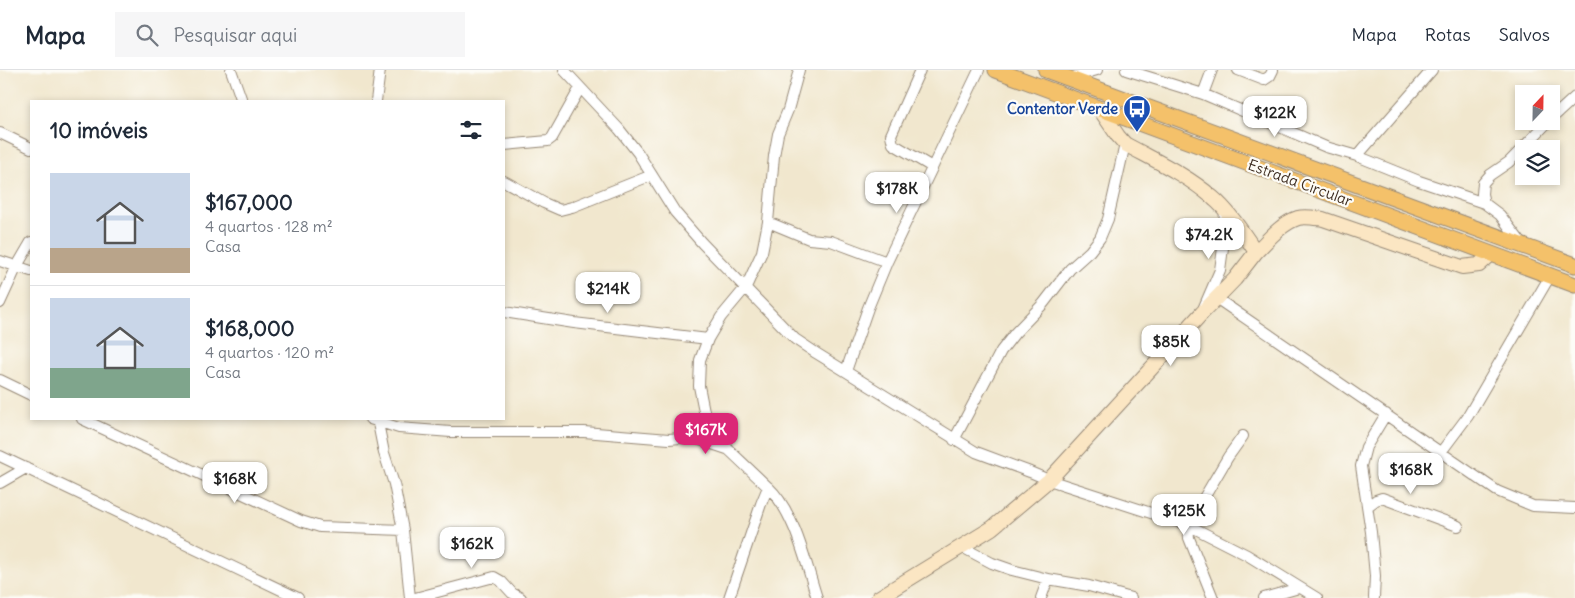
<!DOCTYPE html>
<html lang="pt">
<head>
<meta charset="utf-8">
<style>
  :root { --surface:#fff; --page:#f6f6f7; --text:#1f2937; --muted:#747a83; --line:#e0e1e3; --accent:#db2777 }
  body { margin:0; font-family:Delius,sans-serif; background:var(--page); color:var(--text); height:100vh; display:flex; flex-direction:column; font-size:19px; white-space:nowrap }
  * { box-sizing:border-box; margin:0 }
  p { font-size:16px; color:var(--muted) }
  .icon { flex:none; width:28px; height:28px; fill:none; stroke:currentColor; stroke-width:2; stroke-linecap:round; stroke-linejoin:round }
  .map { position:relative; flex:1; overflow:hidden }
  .details { position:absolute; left:30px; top:30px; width:475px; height:320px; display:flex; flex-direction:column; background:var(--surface); border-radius:0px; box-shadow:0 2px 8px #0003 }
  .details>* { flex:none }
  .needle { width:32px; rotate:22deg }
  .controls { position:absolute; left:1515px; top:15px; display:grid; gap:10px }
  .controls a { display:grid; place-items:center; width:45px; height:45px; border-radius:0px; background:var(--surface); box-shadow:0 2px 8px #0003; font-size:25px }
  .price { position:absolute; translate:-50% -42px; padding:0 11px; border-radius:10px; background:#fff; color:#222; font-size:16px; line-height:32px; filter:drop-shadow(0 1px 2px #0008) }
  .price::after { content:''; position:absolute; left:50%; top:30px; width:15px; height:11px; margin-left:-8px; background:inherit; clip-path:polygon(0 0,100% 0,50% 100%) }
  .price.active { background:var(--accent); color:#fff }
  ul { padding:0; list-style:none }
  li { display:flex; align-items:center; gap:15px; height:125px; padding:0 20px }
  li+li { border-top:1px solid var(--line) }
  li span { display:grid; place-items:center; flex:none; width:140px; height:100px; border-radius:0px; color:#555 }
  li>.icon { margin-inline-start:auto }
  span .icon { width:60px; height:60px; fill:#fffc; stroke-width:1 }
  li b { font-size:21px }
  h2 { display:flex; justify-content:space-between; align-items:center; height:60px; padding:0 20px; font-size:21px }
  header { display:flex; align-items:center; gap:30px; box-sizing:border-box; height:70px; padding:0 25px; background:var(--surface); border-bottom:1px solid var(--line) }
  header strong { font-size:24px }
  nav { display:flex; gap:28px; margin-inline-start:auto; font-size:18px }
  .search { width:350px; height:45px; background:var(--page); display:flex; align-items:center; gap:12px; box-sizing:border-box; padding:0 18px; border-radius:0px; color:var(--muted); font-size:19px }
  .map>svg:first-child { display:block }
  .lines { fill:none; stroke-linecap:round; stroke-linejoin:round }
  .street-casing { stroke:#968876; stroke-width:12 }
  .secondary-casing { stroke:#968876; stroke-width:16 }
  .primary-casing { stroke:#968876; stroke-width:17 }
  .street { stroke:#fff; stroke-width:10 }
  .secondary { stroke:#fbe6c3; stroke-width:14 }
  .primary { stroke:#f4c16a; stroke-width:15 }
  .labels { text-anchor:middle; stroke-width:4.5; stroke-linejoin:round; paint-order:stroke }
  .transit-label { font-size:15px; font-weight:bold; fill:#164399; stroke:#fdfcf7; text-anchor:end }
  .street-label { font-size:15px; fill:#3b2a1e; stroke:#fdfcf7 }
</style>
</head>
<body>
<header>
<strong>Mapa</strong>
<div class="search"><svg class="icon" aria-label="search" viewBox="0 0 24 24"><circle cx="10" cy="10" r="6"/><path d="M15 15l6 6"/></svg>Pesquisar aqui</div>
<nav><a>Mapa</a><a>Rotas</a><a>Salvos</a></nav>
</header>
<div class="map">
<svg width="1575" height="528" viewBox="0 0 1575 528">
  <rect width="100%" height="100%" fill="#fdfcf7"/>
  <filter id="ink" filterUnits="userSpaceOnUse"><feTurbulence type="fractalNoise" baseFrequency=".02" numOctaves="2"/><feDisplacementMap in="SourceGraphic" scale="10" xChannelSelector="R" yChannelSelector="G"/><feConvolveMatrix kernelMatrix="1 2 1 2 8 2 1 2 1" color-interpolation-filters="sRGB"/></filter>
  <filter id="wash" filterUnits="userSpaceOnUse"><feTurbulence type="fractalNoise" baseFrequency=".0096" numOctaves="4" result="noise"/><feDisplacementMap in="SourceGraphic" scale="20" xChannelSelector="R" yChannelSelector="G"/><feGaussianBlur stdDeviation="1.12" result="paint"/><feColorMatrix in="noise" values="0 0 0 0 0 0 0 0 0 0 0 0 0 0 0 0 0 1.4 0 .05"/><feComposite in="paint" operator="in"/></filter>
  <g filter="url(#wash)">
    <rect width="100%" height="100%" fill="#f1e7ce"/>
  </g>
  <g filter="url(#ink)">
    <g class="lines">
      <defs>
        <path id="street" d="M 231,0 L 242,31
          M 564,0 L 619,59 L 638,83 L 675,142 L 702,173 L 795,269 L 816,283 L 976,382 L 1030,402 L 1049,410 L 1188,455 L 1247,485 L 1317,528
          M 920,0 L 895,56 L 891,65 L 893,74 L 932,97
          M 1126,0 L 1203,24 L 1326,77 L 1357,86 L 1419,111 L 1484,133 L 1500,145 L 1523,175
          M 1238,0 L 1264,10 L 1270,6 L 1273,0
          M 1069,8 L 1097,0
          M 1203,24 L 1212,0
          M 376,31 L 380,0
          M 1551,49 L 1575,27
          M 0,63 L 31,78
          M 504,75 L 548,71 L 552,68 L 580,18
          M 1357,86 L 1432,0
          M 504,111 L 544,133 L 560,140 L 572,137 L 652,105
          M 1484,133 L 1482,124 L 1483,113 L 1490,105 L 1509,92 L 1549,51
          M 768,152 L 809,169 L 831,171 L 887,192
          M 0,191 L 31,201
          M 1216,228 L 1497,421 L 1533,436 L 1575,438
          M 0,233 L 17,196 L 31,172
          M 1204,237 L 1220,200 L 1223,178 L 1225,139
          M 504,242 L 574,253 L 708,269
          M 846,301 L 868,238 L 887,192 L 979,0
          M 0,310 L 31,325
          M 82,349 L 301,451 L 320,457 L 403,460
          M 370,349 L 399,358 L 451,362 L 584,362 L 669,369 L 691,367 L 727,379
          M 380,349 L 378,353 L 384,383 L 394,414 L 403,460 L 410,528
          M 954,370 L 1001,281 L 1015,263 L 1043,234 L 1070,199 L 1090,181 L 1100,168 L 1108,149 L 1125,74
          M 1441,382 L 1468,346 L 1550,206
          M 0,386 L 298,528
          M 0,413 L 26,398
          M 768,417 C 795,442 806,494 817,528
          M 1368,436 L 1376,430 L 1382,428 L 1458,456
          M 962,477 L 992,493 L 1012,500 L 1048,509 L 1089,516 L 1131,528
          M 415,528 L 494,507 L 501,511 L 512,523 L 521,528
          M 729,528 L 761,434 L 768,417 L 728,379 L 706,351 L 699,316 L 700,290 L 708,269 L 721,247 L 746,217 L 762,182 L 768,152 L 774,86 L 778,64 L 788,40 L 799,0
          M 1041,528 L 1048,509
          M 1213,528 L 1189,468 L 1188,455 L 1228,387 L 1243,366
          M 1264,528 L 1299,518
          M 1374,528 L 1375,506 L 1371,462 L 1361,396 L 1366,377 L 1386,344"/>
        <path id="secondary" d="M 1256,182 C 1268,170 1282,153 1298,148 C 1305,146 1315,148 1323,149 L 1462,197 L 1479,195 L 1491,184
          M 878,528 L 992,458 L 1049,410 L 1202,243 L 1235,209 L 1256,182 C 1243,163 1230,142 1212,127 C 1187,105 1154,90 1125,74 L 1118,66 L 1099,38"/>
        <path id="primary" d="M 996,0 L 1575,215
          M 1046,0 L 1575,195"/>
      </defs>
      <use href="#street" class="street-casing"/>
      <use href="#secondary" class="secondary-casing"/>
      <use href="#primary" class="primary-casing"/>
      <use href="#street" class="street"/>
      <use href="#secondary" class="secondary"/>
      <use href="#primary" class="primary"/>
    </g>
  </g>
  <defs>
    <symbol id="bus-pin" viewBox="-11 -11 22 30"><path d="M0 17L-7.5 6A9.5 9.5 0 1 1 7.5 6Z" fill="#1a4fb4" stroke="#fdfcf7"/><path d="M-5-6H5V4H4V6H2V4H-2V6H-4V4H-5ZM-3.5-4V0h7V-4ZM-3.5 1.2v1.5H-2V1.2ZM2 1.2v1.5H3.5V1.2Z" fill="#fff"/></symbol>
  </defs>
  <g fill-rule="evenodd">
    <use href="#bus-pin" x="1121" y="23" width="32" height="43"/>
  </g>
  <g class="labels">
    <g class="transit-label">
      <text x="1118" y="44">Contentor Verde</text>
    </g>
    <g class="street-label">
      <text transform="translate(1300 113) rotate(20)" y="5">Estrada Circular</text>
    </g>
  </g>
</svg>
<div class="controls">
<a><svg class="needle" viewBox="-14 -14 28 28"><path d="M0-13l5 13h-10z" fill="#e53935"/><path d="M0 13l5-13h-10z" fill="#747a83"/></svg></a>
<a><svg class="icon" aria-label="layers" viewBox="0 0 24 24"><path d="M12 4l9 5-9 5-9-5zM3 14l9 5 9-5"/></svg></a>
</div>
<b class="price" style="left:1275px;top:68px">$122K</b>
<b class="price" style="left:897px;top:144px">$178K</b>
<b class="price" style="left:1209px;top:190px">$74.2K</b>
<b class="price" style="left:608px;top:244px">$214K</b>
<b class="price" style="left:1171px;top:297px">$85K</b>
<b class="price active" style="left:706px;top:385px">$167K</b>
<b class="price" style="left:1411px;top:425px">$168K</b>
<b class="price" style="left:235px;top:434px">$168K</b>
<b class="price" style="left:1184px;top:466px">$125K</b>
<b class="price" style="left:472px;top:499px">$162K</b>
<section class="details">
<h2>10 imóveis<svg class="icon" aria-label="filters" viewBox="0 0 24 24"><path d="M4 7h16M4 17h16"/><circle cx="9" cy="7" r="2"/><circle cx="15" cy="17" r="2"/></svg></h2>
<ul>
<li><span style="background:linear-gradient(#c9d6e8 75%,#b9a48a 0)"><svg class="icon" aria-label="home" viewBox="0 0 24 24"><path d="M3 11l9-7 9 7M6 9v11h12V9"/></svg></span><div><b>$167,000</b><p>4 quartos · 128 m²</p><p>Casa</p></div></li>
<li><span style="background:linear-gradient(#c9d6e8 70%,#7fa58c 0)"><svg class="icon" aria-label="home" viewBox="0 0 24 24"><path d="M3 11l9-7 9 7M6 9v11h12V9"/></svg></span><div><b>$168,000</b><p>4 quartos · 120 m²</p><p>Casa</p></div></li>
</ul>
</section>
</div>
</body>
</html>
